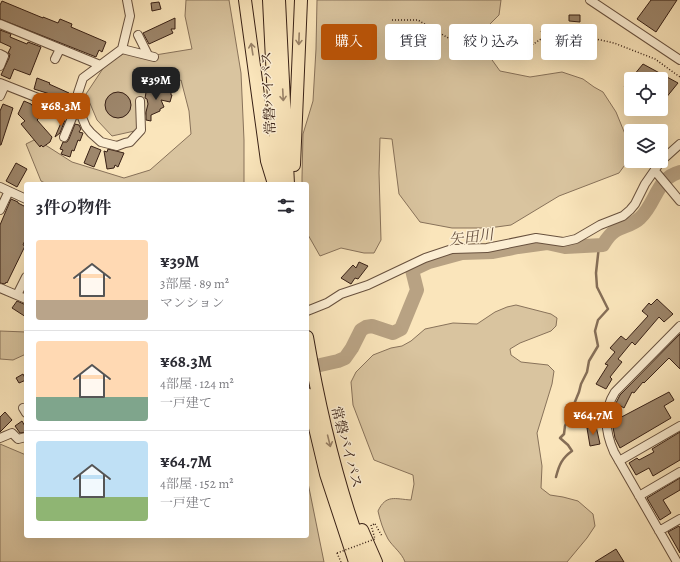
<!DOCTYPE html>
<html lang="ja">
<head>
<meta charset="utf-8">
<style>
  :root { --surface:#fff; --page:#f2f2f3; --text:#2b2b33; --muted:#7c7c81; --line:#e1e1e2; --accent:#b45309 }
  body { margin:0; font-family:Alegreya,"Noto Serif JP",serif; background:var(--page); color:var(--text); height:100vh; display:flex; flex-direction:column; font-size:15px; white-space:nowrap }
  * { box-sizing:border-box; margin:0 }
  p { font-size:13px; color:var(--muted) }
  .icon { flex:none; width:22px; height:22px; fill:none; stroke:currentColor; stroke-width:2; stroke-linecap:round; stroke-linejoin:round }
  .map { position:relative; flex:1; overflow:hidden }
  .drawer { position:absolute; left:24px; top:182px; width:285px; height:356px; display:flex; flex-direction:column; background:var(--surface); border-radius:4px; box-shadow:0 4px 16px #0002 }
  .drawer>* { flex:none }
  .banner { position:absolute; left:321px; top:24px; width:299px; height:36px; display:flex; gap:8px }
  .buttons { position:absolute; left:624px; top:72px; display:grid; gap:8px }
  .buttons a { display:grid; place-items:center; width:44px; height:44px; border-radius:4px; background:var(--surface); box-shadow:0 4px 16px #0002; font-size:20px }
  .price { position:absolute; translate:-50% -34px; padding:0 9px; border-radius:8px; background:var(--accent); color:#fff; font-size:13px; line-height:26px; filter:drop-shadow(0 1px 2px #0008) }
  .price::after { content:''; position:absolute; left:50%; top:24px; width:12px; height:9px; margin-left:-6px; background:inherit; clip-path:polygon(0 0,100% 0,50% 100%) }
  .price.active { background:#222; color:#fff }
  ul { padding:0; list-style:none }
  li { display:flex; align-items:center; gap:12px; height:100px; padding:0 12px }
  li+li { border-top:1px solid var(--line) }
  li span { display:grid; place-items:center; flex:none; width:112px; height:80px; border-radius:4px; color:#555 }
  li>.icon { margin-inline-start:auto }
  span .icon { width:48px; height:48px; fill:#fffc; stroke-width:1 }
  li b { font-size:17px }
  h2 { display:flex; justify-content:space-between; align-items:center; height:48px; padding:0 12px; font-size:17px }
  .chip { padding:0 14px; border-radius:4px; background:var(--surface); box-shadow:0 4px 16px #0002; font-size:14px; line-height:36px }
  .chip.active { background:var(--accent); color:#fff }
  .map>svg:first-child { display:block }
  .green { fill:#d9c49f; stroke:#88725a }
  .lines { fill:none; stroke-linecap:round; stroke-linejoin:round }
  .stream { stroke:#856e57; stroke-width:2.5 }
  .river { stroke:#b8a283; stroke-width:14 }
  .building { fill:#9d866b; stroke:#382015 }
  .minor-casing { stroke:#68513e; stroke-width:10 }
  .highway-casing { stroke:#382015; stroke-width:14 }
  .path { stroke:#382015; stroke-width:1.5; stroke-dasharray:1 2; stroke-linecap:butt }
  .minor { stroke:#fceed3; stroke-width:8 }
  .highway { stroke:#fae5bb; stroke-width:12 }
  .path-bridge { stroke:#382015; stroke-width:1.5; stroke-dasharray:1 2; stroke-linecap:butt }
  .oneway { stroke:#998268 }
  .labels { text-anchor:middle; stroke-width:3; stroke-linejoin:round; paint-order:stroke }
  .street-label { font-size:14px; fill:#382015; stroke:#fceed3 }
  .water-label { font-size:15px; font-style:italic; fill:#654e3c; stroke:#fceed3 }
</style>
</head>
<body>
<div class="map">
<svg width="680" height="562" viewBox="0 0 680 562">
  <rect width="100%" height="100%" fill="#fae5bb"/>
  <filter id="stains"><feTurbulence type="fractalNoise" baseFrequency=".005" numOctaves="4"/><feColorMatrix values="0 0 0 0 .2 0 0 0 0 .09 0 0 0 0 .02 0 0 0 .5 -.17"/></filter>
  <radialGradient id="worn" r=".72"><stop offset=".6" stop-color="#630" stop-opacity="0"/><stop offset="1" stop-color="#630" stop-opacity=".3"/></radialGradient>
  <path class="green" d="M 186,0 L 229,0 L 241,73 L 244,140 L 244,184 L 47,184 L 41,181 L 26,144 L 36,139 L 72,162 L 124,178 L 150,170 L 191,134 L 189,111 L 181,80 L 154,92 L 139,130 L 112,136 L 97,120 L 86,94 L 106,64 L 133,48 L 149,56 L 192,49 L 185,16 Z
    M 317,0 L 501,0 L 499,15 L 484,30 L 482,46 L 500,71 L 530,77 L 562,72 L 583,79 L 594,87 L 603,92 L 616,112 L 625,134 L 630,158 L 619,173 L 559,196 L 511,225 L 489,228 L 452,228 L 420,222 L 399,194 L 392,139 L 380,138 L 379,173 L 381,240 L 374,253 L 364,253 L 341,248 L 320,256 L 307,233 L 307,184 L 302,184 L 302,178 L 303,134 L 313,101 L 316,49 Z
    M 516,305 L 551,314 L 557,318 L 556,326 L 551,331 L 520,343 L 510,349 L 511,355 L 521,362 L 548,365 L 554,371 L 552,384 L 537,433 L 542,466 L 541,488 L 550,495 L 563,497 L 578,501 L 593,514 L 595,526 L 587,538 L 567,562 L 405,562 C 402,553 393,547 388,539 C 383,530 380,520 378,511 C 386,494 395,499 411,500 L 414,484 L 413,475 L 374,460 L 353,405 L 351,382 L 356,372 L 373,355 L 391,348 L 402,346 L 411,341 L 425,329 L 453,323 L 477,324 L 495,312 L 507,307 Z
    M 0,331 L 26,332 L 26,354 L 13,360 L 0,359 Z
    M 0,444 L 26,455 L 26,536 L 307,536 L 307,478 L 324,562 L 0,562 Z"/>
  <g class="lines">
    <path class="stream" d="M 556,477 C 559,465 562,458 572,451 L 568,445 L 560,438 L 564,434 L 565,426 L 579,392 L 581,384 L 587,372 L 589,361 L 598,346 L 595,331 L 598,320 L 608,309 L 597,287 L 596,273 L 599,246"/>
    <path class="river" d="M 307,368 L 338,361 L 345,358 L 352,348 L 361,330 L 366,327 L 372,326 L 393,333 L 401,329 L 417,290 L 412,270 L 429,262 L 462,253 L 493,252 L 518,247 L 547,243 L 565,247 L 603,245 C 606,240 610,234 615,231 C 623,226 633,225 640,218 C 656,204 656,178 680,172"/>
  </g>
  <path class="building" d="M 651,0 L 677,0 L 656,32 L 637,19 Z
    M 2,1 L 43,18 L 43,17 L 58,23 L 60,19 L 72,24 L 71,27 L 106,42 L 102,52 L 99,50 L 96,57 L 0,19 L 0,5 Z
    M 159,2 L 161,9 L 152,11 L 151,3 Z
    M 569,15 L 580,15 L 580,22 L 569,21 Z
    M 175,18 L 175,29 L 171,29 L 173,33 L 149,44 L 143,33 Z
    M 551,26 L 555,33 L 543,36 L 541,31 Z
    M 0,30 L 11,34 L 10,37 L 27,44 L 28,42 L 41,47 L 30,75 L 14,69 L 10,79 L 1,75 L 9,58 L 10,54 L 8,53 L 11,47 L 0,42 Z
    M 643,64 L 678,83 L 661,104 L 661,79 L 631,79 L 631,92 L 624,87 Z
    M 37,78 L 50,83 L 49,84 L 69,93 L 66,99 L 64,98 L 62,102 L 52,98 L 53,95 L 34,89 Z
    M 147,87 L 171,92 L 171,95 L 172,95 L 170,102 L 161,100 L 164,107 L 160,109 L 160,111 L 151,115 L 151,121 L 146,120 L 146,112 L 148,104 L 147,99 L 145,98 Z
    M105 105a13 13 0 1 1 26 0a13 13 0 1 1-26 0Z
    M 24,101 L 31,104 L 41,116 L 37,120 L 52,137 L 50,142 L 43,147 L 41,145 L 40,147 L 21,124 L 25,121 L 18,114 Z
    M 3,104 L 13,108 L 1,145 L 0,145 L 0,111 Z
    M 63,118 L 65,120 L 60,133 L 55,137 Z
    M 75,124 L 79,125 L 81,129 L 79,132 L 83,133 L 80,141 L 78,140 L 74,151 L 72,150 L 70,157 L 61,154 L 63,150 L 60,149 L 63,142 L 67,142 L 69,139 Z
    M 91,146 L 101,150 L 94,167 L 84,163 Z
    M 108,149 L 124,153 L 118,167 L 115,165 L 114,168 L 107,169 L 104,151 L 107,152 Z
    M 16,163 L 27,169 L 17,187 L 6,181 Z
    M 11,199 L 18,202 L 18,203 L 26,207 L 26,238 L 23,245 L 25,246 L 7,283 L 6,282 L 5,284 L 0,283 L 0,225 Z
    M 359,262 L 368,266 L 358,279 L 355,278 L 351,284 L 341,278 L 353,265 L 356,268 Z
    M 657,299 L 673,314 L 664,322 L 659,317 L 635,345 L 632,342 L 618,359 L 622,362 L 610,377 L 612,379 L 606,389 L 596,384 L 608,365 L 605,364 L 615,352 L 610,348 L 621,336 L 626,340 L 648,316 L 642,311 L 649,303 L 651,305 Z
    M 17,301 L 26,305 L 26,317 L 12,308 Z
    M 680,334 L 680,369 L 669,358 L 644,383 L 643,382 L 634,393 L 632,392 L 624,408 L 616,403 L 620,395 Z
    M 23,374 L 26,380 L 19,383 L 16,378 Z
    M 669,392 L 674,400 L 664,406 L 671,418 L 620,448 L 615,438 L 612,422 Z
    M 5,412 L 12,420 L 0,432 L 0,417 Z
    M 22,421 L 26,428 L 26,432 L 20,433 L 15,426 Z
    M 596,426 L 600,444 L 590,446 L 587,428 Z
    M 680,432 L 680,460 L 653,476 L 649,468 L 636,475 L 629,463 L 637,458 L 639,460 L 654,452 L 652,449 Z
    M 680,478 L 680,490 L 663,500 L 671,513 L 660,520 L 647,498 Z
    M 679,526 L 680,528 L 680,553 L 668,532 Z
    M 616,549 L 624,562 L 595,562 Z"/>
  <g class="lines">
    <defs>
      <path id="minor" d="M 127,0 L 130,16 L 122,49 L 83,78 L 78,93 L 78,100 L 81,115 L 86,127 L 91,133 L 101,142 L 117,146 L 125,143 L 130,142 L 141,130 L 140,101
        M 590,0 L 680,60
        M 0,24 L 100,65
        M 138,35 L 148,55
        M 122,49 L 154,57
        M 0,54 L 4,56 L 0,66
        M 55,59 L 60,49
        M 0,83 L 81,115
        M 0,96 L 5,85
        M 64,137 L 74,113
        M 661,161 L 680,144
        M 655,171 L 680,201
        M 0,187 L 26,199
        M 0,210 L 9,191
        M 0,288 L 26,299
        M 17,295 L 26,277
        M 307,311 L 327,303 L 341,294 L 368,285 L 425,258 L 452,249 L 487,248 L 536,238 L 563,242 L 576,239 L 600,225 L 623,216 L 630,210 L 635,204 L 645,184 L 661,161
        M 23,408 L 26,413
        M 0,438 L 12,433 L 18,439 L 26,437
        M 619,461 L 680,426
        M 639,496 L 680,472
        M 659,531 L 680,519
        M 677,562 L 614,452 C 605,432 603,411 615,392 L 680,326"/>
      <path id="highway" d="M 245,0 L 267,161 L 274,184
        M 269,0 L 278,181
        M 279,0 L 288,184
        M 294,165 L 301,0
        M 307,337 C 320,413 338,489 366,562
        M 307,394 L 326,474 L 355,562
        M 362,530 L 376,562"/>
    </defs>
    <use href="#minor" class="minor-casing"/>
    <use href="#highway" class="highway-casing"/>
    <path class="path" d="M 392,20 L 418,20 L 465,48 L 484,53 L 510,52 L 529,47 L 544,37 L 569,33 L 614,43 L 655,59 L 680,77
      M 375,524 L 382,536
      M 337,553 L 341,562"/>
    <use href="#minor" class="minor"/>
    <use href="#highway" class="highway"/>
    <path class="path-bridge" d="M 337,553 L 375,539 L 371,525 L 375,524"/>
  </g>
  <defs><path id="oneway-shaft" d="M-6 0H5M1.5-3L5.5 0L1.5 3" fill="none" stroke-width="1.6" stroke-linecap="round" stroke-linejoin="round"/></defs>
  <g class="oneway">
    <use href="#oneway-shaft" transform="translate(299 39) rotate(92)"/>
    <use href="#oneway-shaft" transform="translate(252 49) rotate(-99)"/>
    <use href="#oneway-shaft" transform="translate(283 95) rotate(87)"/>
    <use href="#oneway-shaft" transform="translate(329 441) rotate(76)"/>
  </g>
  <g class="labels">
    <g class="street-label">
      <text transform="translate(268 93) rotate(-93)" y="5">常磐バイパス</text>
      <text transform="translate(347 447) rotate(75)" y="5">常磐バイパス</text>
    </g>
    <g class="water-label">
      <text transform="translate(471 237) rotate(-7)" y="5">矢田川</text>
    </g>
  </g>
  <rect width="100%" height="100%" filter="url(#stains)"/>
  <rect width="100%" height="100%" fill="url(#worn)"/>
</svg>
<div class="buttons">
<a><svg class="icon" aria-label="locate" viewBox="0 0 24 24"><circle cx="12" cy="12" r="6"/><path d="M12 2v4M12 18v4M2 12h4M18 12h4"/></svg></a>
<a><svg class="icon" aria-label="layers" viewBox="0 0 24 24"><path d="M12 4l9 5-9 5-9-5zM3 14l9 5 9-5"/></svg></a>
</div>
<b class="price active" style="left:156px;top:101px">¥39M</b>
<b class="price" style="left:61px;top:127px">¥68.3M</b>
<b class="price" style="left:593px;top:436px">¥64.7M</b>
<div class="banner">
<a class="chip active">購入</a>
<a class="chip">賃貸</a>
<a class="chip">絞り込み</a>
<a class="chip">新着</a>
</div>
<section class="drawer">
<h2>3件の物件<svg class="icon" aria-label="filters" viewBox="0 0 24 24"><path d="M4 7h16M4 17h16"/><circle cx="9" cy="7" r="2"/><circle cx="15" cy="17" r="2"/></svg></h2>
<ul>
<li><span style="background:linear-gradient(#ffd9b3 75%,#b9a48a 0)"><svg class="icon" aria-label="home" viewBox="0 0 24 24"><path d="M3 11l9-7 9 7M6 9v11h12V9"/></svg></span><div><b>¥39M</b><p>3部屋 · 89 m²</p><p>マンション</p></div></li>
<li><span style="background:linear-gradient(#ffd9b3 70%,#7fa58c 0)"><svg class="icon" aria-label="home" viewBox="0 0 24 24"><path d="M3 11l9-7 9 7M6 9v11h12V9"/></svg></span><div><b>¥68.3M</b><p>4部屋 · 124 m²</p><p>一戸建て</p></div></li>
<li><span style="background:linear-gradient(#bfe0f5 70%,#8fb573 0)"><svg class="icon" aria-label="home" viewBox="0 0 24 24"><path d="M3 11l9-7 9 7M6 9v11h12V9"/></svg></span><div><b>¥64.7M</b><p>4部屋 · 152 m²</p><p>一戸建て</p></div></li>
</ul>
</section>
</div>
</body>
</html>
